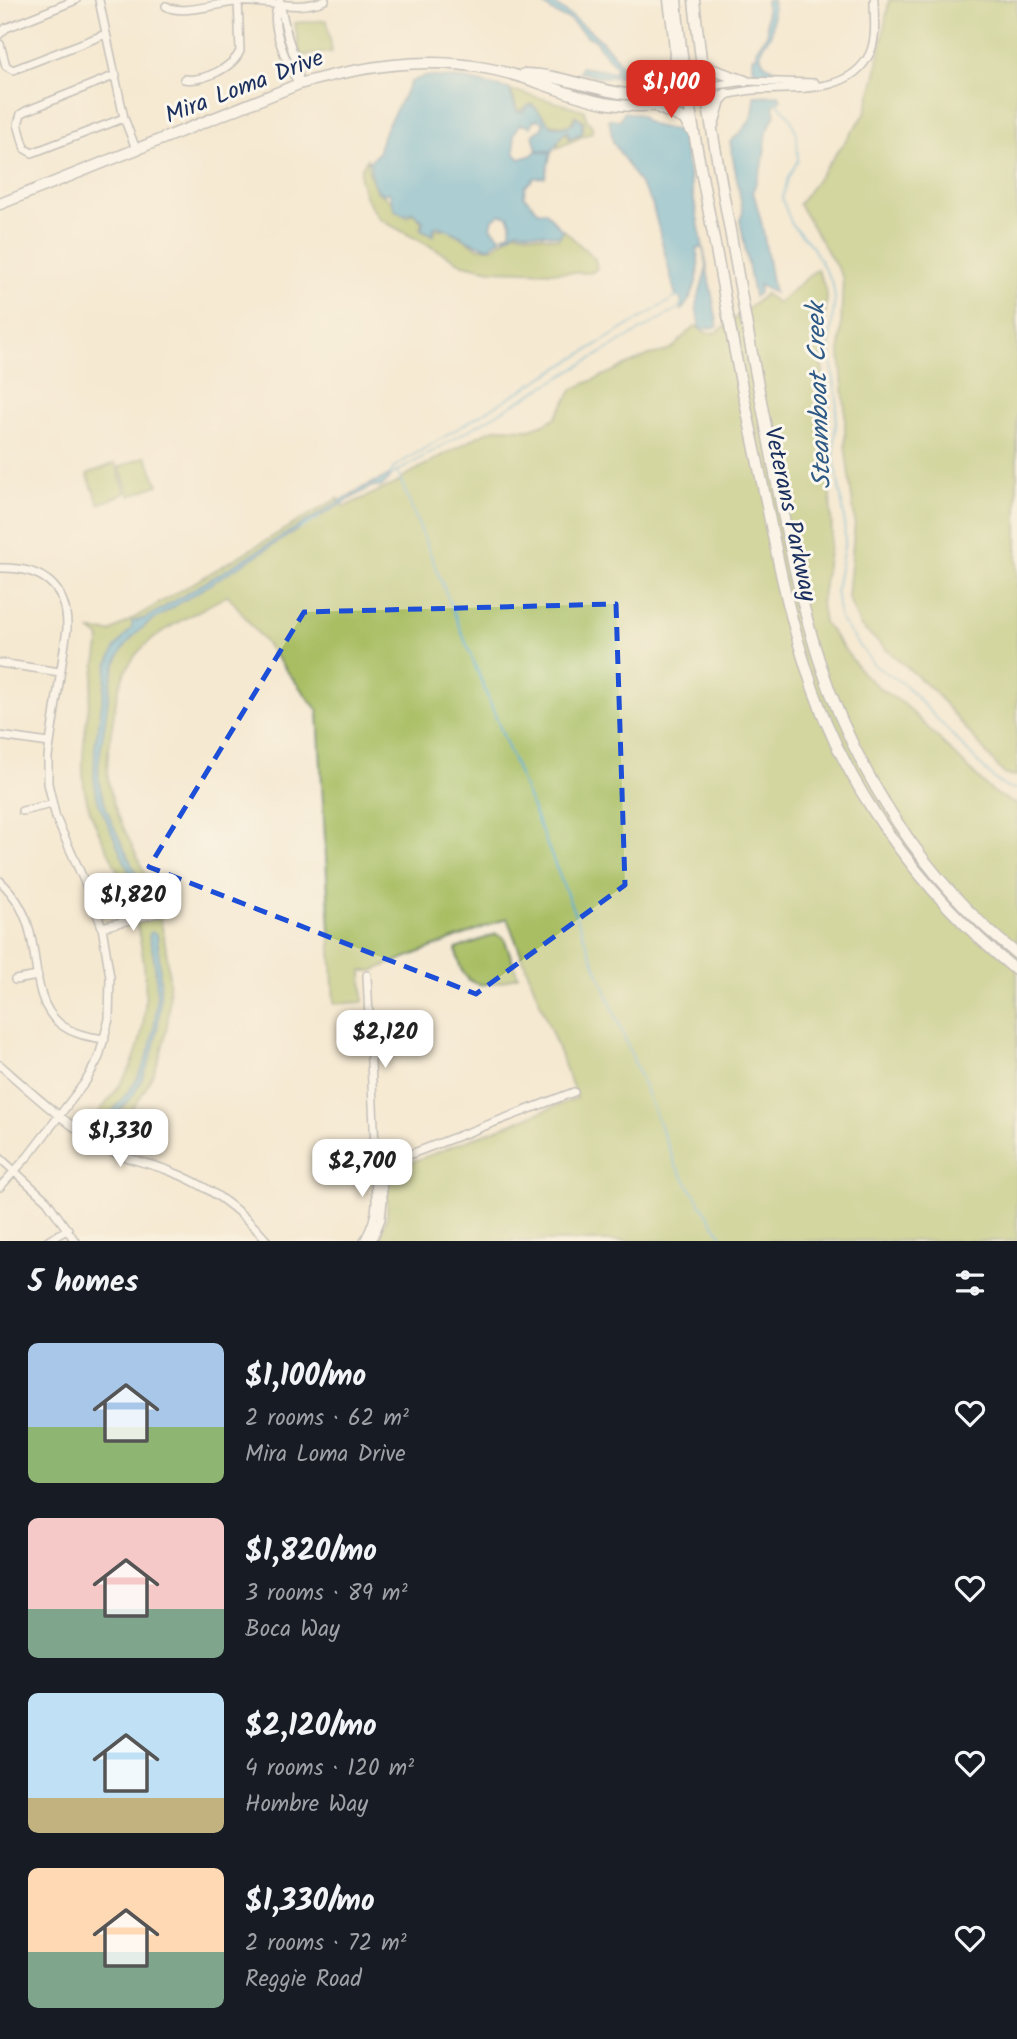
<!DOCTYPE html>
<html lang="en">
<head>
<meta charset="utf-8">
<style>
  :root { --surface:#171b24; --page:#20242c; --text:#f1f3f6; --muted:#9ea1a6; --accent:#d93025 }
  body { margin:0; font-family:Kalam,sans-serif; background:var(--page); color:var(--text); height:100vh; display:flex; flex-direction:column; font-size:26px; white-space:nowrap }
  * { box-sizing:border-box; margin:0 }
  p { font-size:23px; color:var(--muted) }
  .icon { flex:none; width:38px; height:38px; fill:none; stroke:currentColor; stroke-width:2; stroke-linecap:round; stroke-linejoin:round }
  .map { position:relative; height:1241px; overflow:hidden }
  .details { display:flex; flex-direction:column; background:var(--surface); flex:1 }
  .details>* { flex:none }
  .price { position:absolute; translate:-50% -60px; padding:0 16px; border-radius:14px; background:#fff; color:#222; font-size:23px; line-height:46px; filter:drop-shadow(0 2px 4px #0008) }
  .price::after { content:''; position:absolute; left:50%; top:42px; width:21px; height:16px; margin-left:-10px; background:inherit; clip-path:polygon(0 0,100% 0,50% 100%) }
  .price.current { background:var(--accent); color:#fff }
  ul { padding:0; list-style:none }
  li { display:flex; align-items:center; gap:21px; height:175px; padding:0 28px }
  li span { display:grid; place-items:center; flex:none; width:196px; height:140px; border-radius:10px; color:#555 }
  li>.icon { margin-inline-start:auto }
  span .icon { width:84px; height:84px; fill:#fffc; stroke-width:1 }
  li b { font-size:30px }
  h2 { display:flex; justify-content:space-between; align-items:center; height:84px; padding:0 28px; font-size:30px }
  .map>svg:first-child { display:block }
  .green { fill:#a9be63; stroke:#627660; stroke-width:2 }
  .water { fill:#53abd0; stroke:#376d97; stroke-width:2 }
  .lines { fill:none; stroke-linecap:round; stroke-linejoin:round }
  .stream { stroke:#53abd0; stroke-width:2 }
  .minor-casing { stroke:#888c98; stroke-width:10 }
  .major-casing { stroke:#888c98; stroke-width:13 }
  .minor { stroke:#fff; stroke-width:7 }
  .major { stroke:#fff; stroke-width:10 }
  .marked { fill:none; stroke:#1d4ed8; stroke-width:5; stroke-dasharray:14 9; stroke-linejoin:round }
  .labels { text-anchor:middle; stroke-width:6; stroke-linejoin:round; paint-order:stroke }
  .street-label { font-size:24px; fill:#1b2f5e; stroke:#fbf7ec }
  .water-label { font-size:26px; font-style:italic; fill:#2f5a86; stroke:#fbf7ec }
</style>
</head>
<body>
<div class="map">
<svg width="1017" height="1241" viewBox="0 0 1017 1241">
  <rect width="100%" height="100%" fill="#fbf7ec"/>
  <filter id="ink" filterUnits="userSpaceOnUse"><feTurbulence type="fractalNoise" baseFrequency=".0143" numOctaves="2"/><feDisplacementMap in="SourceGraphic" scale="14" xChannelSelector="R" yChannelSelector="G"/><feConvolveMatrix kernelMatrix="1 2 1 2 8 2 1 2 1" color-interpolation-filters="sRGB"/></filter>
  <filter id="wash" filterUnits="userSpaceOnUse"><feTurbulence type="fractalNoise" baseFrequency=".00686" numOctaves="4" result="noise"/><feDisplacementMap in="SourceGraphic" scale="28" xChannelSelector="R" yChannelSelector="G"/><feGaussianBlur stdDeviation="1.57" result="paint"/><feColorMatrix in="noise" values="0 0 0 0 0 0 0 0 0 0 0 0 0 0 0 0 0 1.4 0 .05"/><feComposite in="paint" operator="in"/></filter>
  <g filter="url(#wash)">
    <rect width="100%" height="100%" fill="#f5e9d2"/>
    <path class="green" d="M 889,0 L 1017,0 L 1017,776 L 1005,775 L 934,691 L 860,626 L 848,597 L 855,522 L 845,445 L 845,409 L 840,353 L 843,278 L 799,204 L 865,114 L 876,74 Z
      M 327,20 L 332,52 L 300,56 L 295,23 Z
      M 511,90 L 584,110 L 587,120 L 592,126 L 592,132 L 557,148 C 559,141 559,135 567,132 L 568,139 L 582,134 L 584,121 L 575,115 L 571,124 L 564,126 L 550,124 L 532,104 L 518,111 Z
      M 367,159 L 369,173 L 377,192 C 380,194 384,195 387,198 C 396,204 393,211 407,217 L 413,213 L 422,222 L 420,228 L 423,232 L 434,236 L 434,229 L 447,229 L 479,248 L 493,248 L 515,232 L 558,239 L 564,230 L 595,259 L 597,268 L 593,272 L 585,273 L 490,270 L 463,264 L 379,219 L 365,196 L 360,179 L 361,169 Z
      M 817,269 L 826,289 L 827,298 L 822,341 L 822,366 L 829,403 L 827,437 L 832,532 L 821,604 L 824,622 L 863,674 L 883,691 L 904,704 L 984,784 L 997,795 L 1017,804 L 1017,1241 L 379,1241 L 387,1216 L 388,1176 L 391,1170 L 577,1098 L 507,918 L 372,971 L 362,971 L 363,1002 L 334,1004 L 318,711 L 228,595 C 199,612 155,630 135,656 C 120,675 116,697 113,720 C 110,739 106,759 108,778 C 112,816 142,859 154,896 C 169,945 176,1003 161,1053 C 151,1088 128,1114 106,1143 L 86,1128 C 101,1109 119,1090 130,1068 C 157,1010 145,937 122,881 C 110,852 91,823 85,792 C 77,750 94,682 100,638 L 91,631 L 110,632 L 338,498 L 344,507 L 401,481 L 403,477 L 484,433 L 498,428 L 529,429 L 544,424 L 555,418 L 573,389 L 649,355 L 664,352 L 674,347 L 688,332 L 697,326 C 713,343 726,325 739,315 C 748,308 756,303 765,294 L 778,303 Z
      M 146,456 L 158,485 L 130,496 L 119,467 Z
      M 115,463 L 126,493 L 99,504 L 87,474 Z
      M 496,934 L 504,938 L 518,976 C 484,989 462,992 456,949 Z"/>
    <path class="water" d="M 537,0 L 549,0 C 582,24 609,40 628,77 L 601,77 L 579,72 L 581,67 L 615,72 L 616,66 L 605,55 L 594,39 L 586,36 L 569,19 L 559,16 Z
      M 766,0 L 773,0 C 773,11 774,23 771,34 C 769,40 763,43 762,48 C 757,63 769,67 780,72 L 780,82 L 753,83 L 756,75 L 753,67 L 753,56 L 757,56 L 756,50 L 767,34 Z
      M 425,76 L 465,79 L 509,89 L 517,112 L 522,112 L 529,105 L 535,107 L 551,126 L 565,127 L 573,124 L 576,116 L 582,121 L 582,133 L 569,138 L 568,131 L 564,132 L 552,151 L 537,150 L 533,135 L 541,129 L 544,123 L 538,119 L 533,121 L 531,127 L 520,124 L 514,134 L 515,154 L 520,159 L 532,155 L 536,151 L 551,153 L 545,177 L 534,178 L 525,187 L 524,196 L 538,211 L 546,212 L 563,231 L 560,236 L 517,230 L 504,238 L 503,235 L 510,233 L 511,223 L 508,216 L 500,214 L 493,219 L 491,227 L 501,238 L 490,247 C 471,246 456,230 437,226 L 433,229 L 433,235 L 422,230 L 423,221 L 413,212 L 404,215 L 395,210 L 389,192 L 383,194 C 372,188 371,173 370,161 L 378,153 L 385,130 L 411,82 Z
      M 779,95 L 781,99 L 773,106 L 775,114 L 767,132 L 763,162 L 753,191 L 762,225 L 774,293 L 759,285 L 759,293 L 754,297 L 740,220 L 743,212 L 730,142 C 745,129 757,117 754,96 Z
      M 624,112 L 640,115 C 649,128 666,128 681,131 L 718,327 L 700,329 L 696,305 L 707,267 L 703,247 L 697,249 C 701,271 696,293 682,310 L 681,298 L 676,297 L 652,203 L 613,142 L 609,119 L 620,120 Z
      M 390,475 L 390,478 L 381,487 L 373,486 L 310,522 L 156,618 C 108,649 112,678 104,729 C 101,748 96,768 100,787 C 108,823 130,856 143,891 L 144,898 L 141,899 L 98,801 L 94,778 L 95,746 L 108,665 L 115,648 L 132,628 L 132,622 L 146,618 L 362,488 Z
      M 151,932 L 157,934 C 163,990 164,1043 135,1092 C 125,1108 109,1118 102,1135 L 97,1132 L 99,1127 L 103,1125 C 112,1108 129,1095 138,1077 C 160,1037 161,979 149,936 Z"/>
    <g class="lines">
      <path class="stream" d="M 622,76 L 627,91
        M 776,101 L 790,117 L 797,134 L 798,160 L 788,178 L 782,199 L 792,225 L 812,246 L 833,284 L 835,298 L 829,348 L 837,398 L 834,458 L 844,515 L 845,541 L 836,590 L 840,619 L 874,665 L 905,685 L 993,778 L 1007,788 L 1017,789
        M 397,471 L 676,1166 L 725,1241
        M 390,475 L 394,467 L 676,297 L 682,298
        M 390,476 L 679,308 L 682,302
        M 299,529 L 319,518"/>
    </g>
  </g>
  <g filter="url(#ink)">
    <g class="lines">
      <defs>
        <path id="minor" d="M 99,0 L 124,118 L 136,149
          M 280,1 C 279,4 277,8 276,12 C 272,31 289,68 299,84
          M 280,4 L 288,38 L 298,67 L 299,84
          M 166,6 C 181,16 218,3 236,2 C 265,0 298,12 325,0
          M 0,34 L 6,28 L 76,0
          M 0,44 L 6,66 L 13,70 L 106,34
          M 116,75 L 26,111 L 21,114 L 18,124 L 25,149 L 32,153 L 124,118
          M 184,79 C 202,82 233,68 240,51 L 238,0
          M 704,87 L 745,81 L 815,83
          M 705,99 C 721,96 737,92 753,90 C 792,87 850,96 870,53 C 877,37 874,17 874,0
          M 0,568 C 41,567 68,585 67,629 L 48,757 L 48,783 L 56,818 L 89,892 L 102,927 L 110,977 L 109,1019 L 99,1057 L 86,1081 L 29,1155 L 0,1187
          M 0,663 L 60,672
          M 0,736 L 49,743
          M 22,811 L 52,804
          M 0,881 C 16,896 27,916 31,937 C 38,966 35,1003 59,1023 C 72,1034 89,1037 105,1039
          M 102,927 L 158,913
          M 367,975 L 375,1148 L 382,1179 L 383,1200 L 381,1219 L 372,1241
          M 15,980 L 38,976
          M 0,1065 C 33,1094 72,1130 111,1151 C 128,1160 149,1163 167,1170 C 206,1184 240,1209 267,1241
          M 0,1158 L 47,1201 L 75,1241
          M 377,1167 L 574,1092
          M 48,1241 L 68,1229
          M 364,1241 C 371,1229 376,1216 376,1202 C 376,1190 374,1178 377,1167"/>
        <path id="major" d="M 676,0 C 684,97 706,192 723,288 C 735,358 750,427 765,496 C 776,551 787,607 804,661 C 839,781 920,893 1017,971
          M 694,0 C 704,99 724,194 741,292 C 751,352 763,410 774,469 C 787,533 799,598 819,660 C 855,771 924,881 1017,954
          M 701,62 L 713,70 L 745,81
          M 524,74 C 559,74 592,90 627,94 C 653,96 678,90 704,87
          M 661,93 C 684,70 672,29 669,0
          M 659,108 L 684,119 L 691,130
          M 713,125 L 720,100 L 726,94
          M 0,204 L 299,84 C 363,66 425,56 490,69 C 529,76 565,95 604,103 C 638,109 671,105 705,99"/>
      </defs>
      <use href="#minor" class="minor-casing"/>
      <use href="#major" class="major-casing"/>
      <use href="#minor" class="minor"/>
      <use href="#major" class="major"/>
    </g>
  </g>
  <path d="M0 0H1017V1241H0ZM 616,604 L 625,885 L 476,994 L 149,867 L 304,612 Z" fill="#f5e9d2" fill-opacity=".55" fill-rule="evenodd"/>
  <path class="marked" d="M 616,604 L 625,885 L 476,994 L 149,867 L 304,612 Z"/>
  <g class="labels">
    <g class="street-label">
      <text transform="translate(244 86) rotate(-21)" y="8">Mira Loma Drive</text>
      <text transform="translate(791 514) rotate(78)" y="8">Veterans Parkway</text>
    </g>
    <g class="water-label">
      <text transform="translate(818 396) rotate(-92)" y="9">Steamboat Creek</text>
    </g>
  </g>
</svg>
<b class="price current" style="left:671px;top:120px">$1,100</b>
<b class="price" style="left:133px;top:933px">$1,820</b>
<b class="price" style="left:385px;top:1070px">$2,120</b>
<b class="price" style="left:120px;top:1169px">$1,330</b>
<b class="price" style="left:362px;top:1199px">$2,700</b>
</div>
<section class="details">
<h2>5 homes<svg class="icon" aria-label="filters" viewBox="0 0 24 24"><path d="M4 7h16M4 17h16"/><circle cx="9" cy="7" r="2"/><circle cx="15" cy="17" r="2"/></svg></h2>
<ul>
<li><span style="background:linear-gradient(#a9c7e8 60%,#8fb573 0)"><svg class="icon" aria-label="home" viewBox="0 0 24 24"><path d="M3 11l9-7 9 7M6 9v11h12V9"/></svg></span><div><b>$1,100/mo</b><p>2 rooms · 62 m²</p><p>Mira Loma Drive</p></div><svg class="icon" aria-label="heart" viewBox="0 0 24 24"><path d="M12 20l-8-8c-3-5 5-10 8-4 3-6 11-1 8 4z"/></svg></li>
<li><span style="background:linear-gradient(#f6c9c9 65%,#7fa58c 0)"><svg class="icon" aria-label="home" viewBox="0 0 24 24"><path d="M3 11l9-7 9 7M6 9v11h12V9"/></svg></span><div><b>$1,820/mo</b><p>3 rooms · 89 m²</p><p>Boca Way</p></div><svg class="icon" aria-label="heart" viewBox="0 0 24 24"><path d="M12 20l-8-8c-3-5 5-10 8-4 3-6 11-1 8 4z"/></svg></li>
<li><span style="background:linear-gradient(#bfe0f5 75%,#c2b280 0)"><svg class="icon" aria-label="home" viewBox="0 0 24 24"><path d="M3 11l9-7 9 7M6 9v11h12V9"/></svg></span><div><b>$2,120/mo</b><p>4 rooms · 120 m²</p><p>Hombre Way</p></div><svg class="icon" aria-label="heart" viewBox="0 0 24 24"><path d="M12 20l-8-8c-3-5 5-10 8-4 3-6 11-1 8 4z"/></svg></li>
<li><span style="background:linear-gradient(#ffd9b3 60%,#7fa58c 0)"><svg class="icon" aria-label="home" viewBox="0 0 24 24"><path d="M3 11l9-7 9 7M6 9v11h12V9"/></svg></span><div><b>$1,330/mo</b><p>2 rooms · 72 m²</p><p>Reggie Road</p></div><svg class="icon" aria-label="heart" viewBox="0 0 24 24"><path d="M12 20l-8-8c-3-5 5-10 8-4 3-6 11-1 8 4z"/></svg></li>
</ul>
</section>
</body>
</html>
